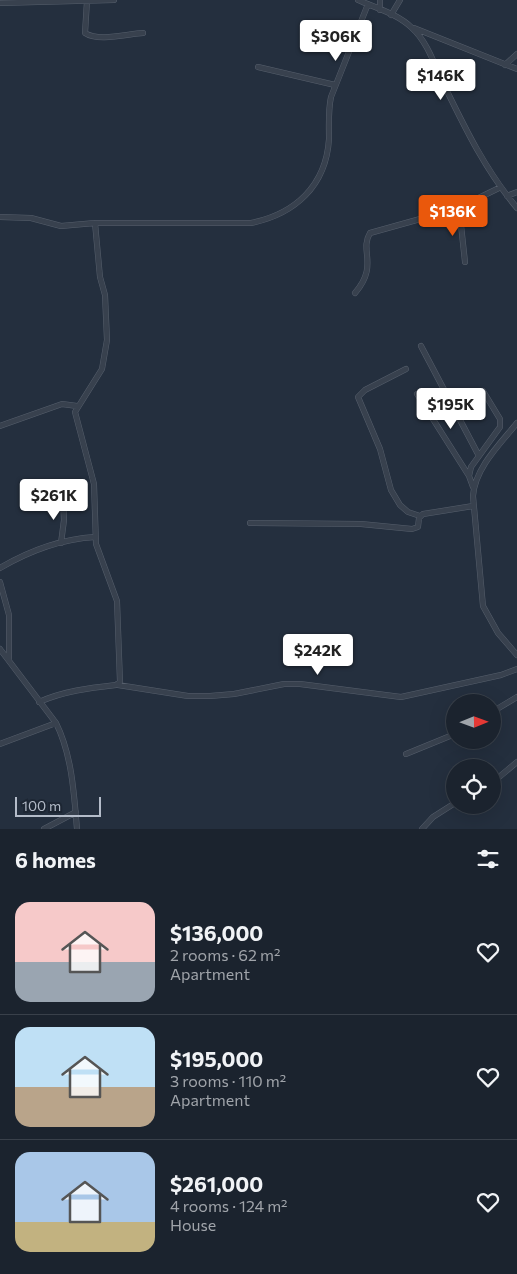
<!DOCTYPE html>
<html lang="en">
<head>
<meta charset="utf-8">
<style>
  :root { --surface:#1b232e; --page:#242b36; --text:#f1f3f6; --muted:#a0a4aa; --line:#39404a; --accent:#ea580c }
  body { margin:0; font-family:Commissioner,sans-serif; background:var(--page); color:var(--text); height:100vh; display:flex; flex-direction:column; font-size:19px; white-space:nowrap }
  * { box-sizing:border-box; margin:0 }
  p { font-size:16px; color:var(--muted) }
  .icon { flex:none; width:28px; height:28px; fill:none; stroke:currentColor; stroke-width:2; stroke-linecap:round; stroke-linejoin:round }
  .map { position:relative; height:829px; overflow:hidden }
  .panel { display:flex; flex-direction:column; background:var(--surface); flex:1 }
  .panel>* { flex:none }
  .needle { width:32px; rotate:89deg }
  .fabs { position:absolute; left:446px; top:694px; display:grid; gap:10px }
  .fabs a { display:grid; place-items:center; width:55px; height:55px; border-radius:50%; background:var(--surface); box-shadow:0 5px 20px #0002,0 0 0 1px var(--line); font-size:25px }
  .scale { position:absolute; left:15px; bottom:12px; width:86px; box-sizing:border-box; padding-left:5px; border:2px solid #b4bcc9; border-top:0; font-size:14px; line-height:18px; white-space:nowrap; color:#b4bcc9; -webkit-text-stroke:4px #1d2633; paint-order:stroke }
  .price { position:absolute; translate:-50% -42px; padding:0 11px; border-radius:5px; background:#fff; color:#222; font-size:16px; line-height:32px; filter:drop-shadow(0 1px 2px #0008) }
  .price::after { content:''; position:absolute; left:50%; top:30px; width:15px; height:11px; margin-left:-8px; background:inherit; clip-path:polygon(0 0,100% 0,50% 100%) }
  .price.on { background:var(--accent); color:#fff }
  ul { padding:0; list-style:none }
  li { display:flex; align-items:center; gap:15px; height:125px; padding:0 15px }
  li+li { border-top:1px solid var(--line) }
  li span { display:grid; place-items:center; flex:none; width:140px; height:100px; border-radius:15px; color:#555 }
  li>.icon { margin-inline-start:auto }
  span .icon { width:60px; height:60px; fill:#fffc; stroke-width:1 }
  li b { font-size:21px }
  h2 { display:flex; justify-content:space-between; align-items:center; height:60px; padding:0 15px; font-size:21px }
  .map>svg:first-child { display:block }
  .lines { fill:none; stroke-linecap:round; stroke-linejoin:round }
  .street-casing { stroke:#565f6c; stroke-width:6 }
  .street { stroke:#38414e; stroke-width:5 }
</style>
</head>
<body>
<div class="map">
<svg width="517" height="829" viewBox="0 0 517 829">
  <rect width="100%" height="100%" fill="#242f3e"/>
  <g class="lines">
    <defs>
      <path id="street" d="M 358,0 C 376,8 398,14 412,28 C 428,42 436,69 445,87 C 466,130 486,171 517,208
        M 87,1 L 85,33 C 98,42 127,34 143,33
        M 0,3 L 114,0
        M 380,10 L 380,0
        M 391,15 L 400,0
        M 414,28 L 517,69
        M 505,65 L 517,54
        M 258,67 L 335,85
        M 507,196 L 517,192
        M 456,209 L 461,225 L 465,262
        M 0,217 L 31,218 L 61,226 L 95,223 L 251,223 C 295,214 326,186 329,139 C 329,125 328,111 331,97 L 368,4
        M 355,293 C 379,265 359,251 370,233 L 456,209 L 499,188
        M 421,346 L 479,456
        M 406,369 L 365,390 L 358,397 L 380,449 L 391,490 L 400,505 L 408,512 L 420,516
        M 417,394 L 469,476
        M 517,423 C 500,444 475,468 473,496 L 483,606 L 498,633 L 517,655
        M 0,426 L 62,404 L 77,406
        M 473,487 L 469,476 L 471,467 L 500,427 L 500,419 L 483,391
        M 250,523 L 361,524 L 412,529 L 418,527 L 419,518 L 423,514 L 473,506
        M 61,543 L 64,520 L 63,499
        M 0,568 C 29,551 61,539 95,537
        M 0,582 L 9,615 L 9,658
        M 0,649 L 56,723 C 72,755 74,794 77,829
        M 118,685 L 188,696 L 210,696 L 234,694 L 284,684 L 300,684 L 401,697 L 501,675 L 517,669
        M 39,702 C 64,691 89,688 116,685 L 120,682 L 117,601 L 96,544 L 94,484 L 75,412 L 102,369 L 107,340 L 105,295 L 100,277 L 95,223
        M 492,712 L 517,697
        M 0,744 L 56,723
        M 406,754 L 455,734
        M 492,783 L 517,762
        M 44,829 L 76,812
        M 422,829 L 433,817 L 455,803"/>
    </defs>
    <use href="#street" class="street-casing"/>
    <use href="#street" class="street"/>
  </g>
</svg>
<div class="fabs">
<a><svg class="needle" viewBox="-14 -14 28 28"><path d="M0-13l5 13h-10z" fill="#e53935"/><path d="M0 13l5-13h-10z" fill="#a0a4aa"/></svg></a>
<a><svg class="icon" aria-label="locate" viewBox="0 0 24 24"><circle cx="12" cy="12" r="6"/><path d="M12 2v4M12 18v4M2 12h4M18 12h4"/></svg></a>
</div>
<div class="scale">100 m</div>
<b class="price" style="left:336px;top:62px">$306K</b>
<b class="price" style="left:441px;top:101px">$146K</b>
<b class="price on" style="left:453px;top:237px">$136K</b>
<b class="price" style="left:451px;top:430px">$195K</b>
<b class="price" style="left:54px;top:521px">$261K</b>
<b class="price" style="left:318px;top:676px">$242K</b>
</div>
<section class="panel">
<h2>6 homes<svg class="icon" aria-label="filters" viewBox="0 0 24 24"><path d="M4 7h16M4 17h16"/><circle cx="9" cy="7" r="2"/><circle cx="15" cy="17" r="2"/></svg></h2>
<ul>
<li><span style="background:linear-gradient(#f6c9c9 60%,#9aa5b1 0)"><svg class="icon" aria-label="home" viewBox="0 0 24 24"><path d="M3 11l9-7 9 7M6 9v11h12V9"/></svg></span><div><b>$136,000</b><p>2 rooms · 62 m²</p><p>Apartment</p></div><svg class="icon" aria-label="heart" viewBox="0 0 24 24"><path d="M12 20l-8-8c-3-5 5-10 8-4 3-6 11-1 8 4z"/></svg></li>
<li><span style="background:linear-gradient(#bfe0f5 60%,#b9a48a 0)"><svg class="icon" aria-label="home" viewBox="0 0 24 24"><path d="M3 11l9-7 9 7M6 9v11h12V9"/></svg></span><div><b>$195,000</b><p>3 rooms · 110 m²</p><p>Apartment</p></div><svg class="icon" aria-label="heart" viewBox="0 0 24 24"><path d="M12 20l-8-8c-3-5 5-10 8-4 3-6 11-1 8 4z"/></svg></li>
<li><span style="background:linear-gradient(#a9c7e8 70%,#c2b280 0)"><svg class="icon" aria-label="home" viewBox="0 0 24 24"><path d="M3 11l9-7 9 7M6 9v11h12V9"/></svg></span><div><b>$261,000</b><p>4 rooms · 124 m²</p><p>House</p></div><svg class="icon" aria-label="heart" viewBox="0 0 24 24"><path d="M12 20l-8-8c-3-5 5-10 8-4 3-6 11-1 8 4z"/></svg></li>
</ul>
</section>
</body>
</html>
